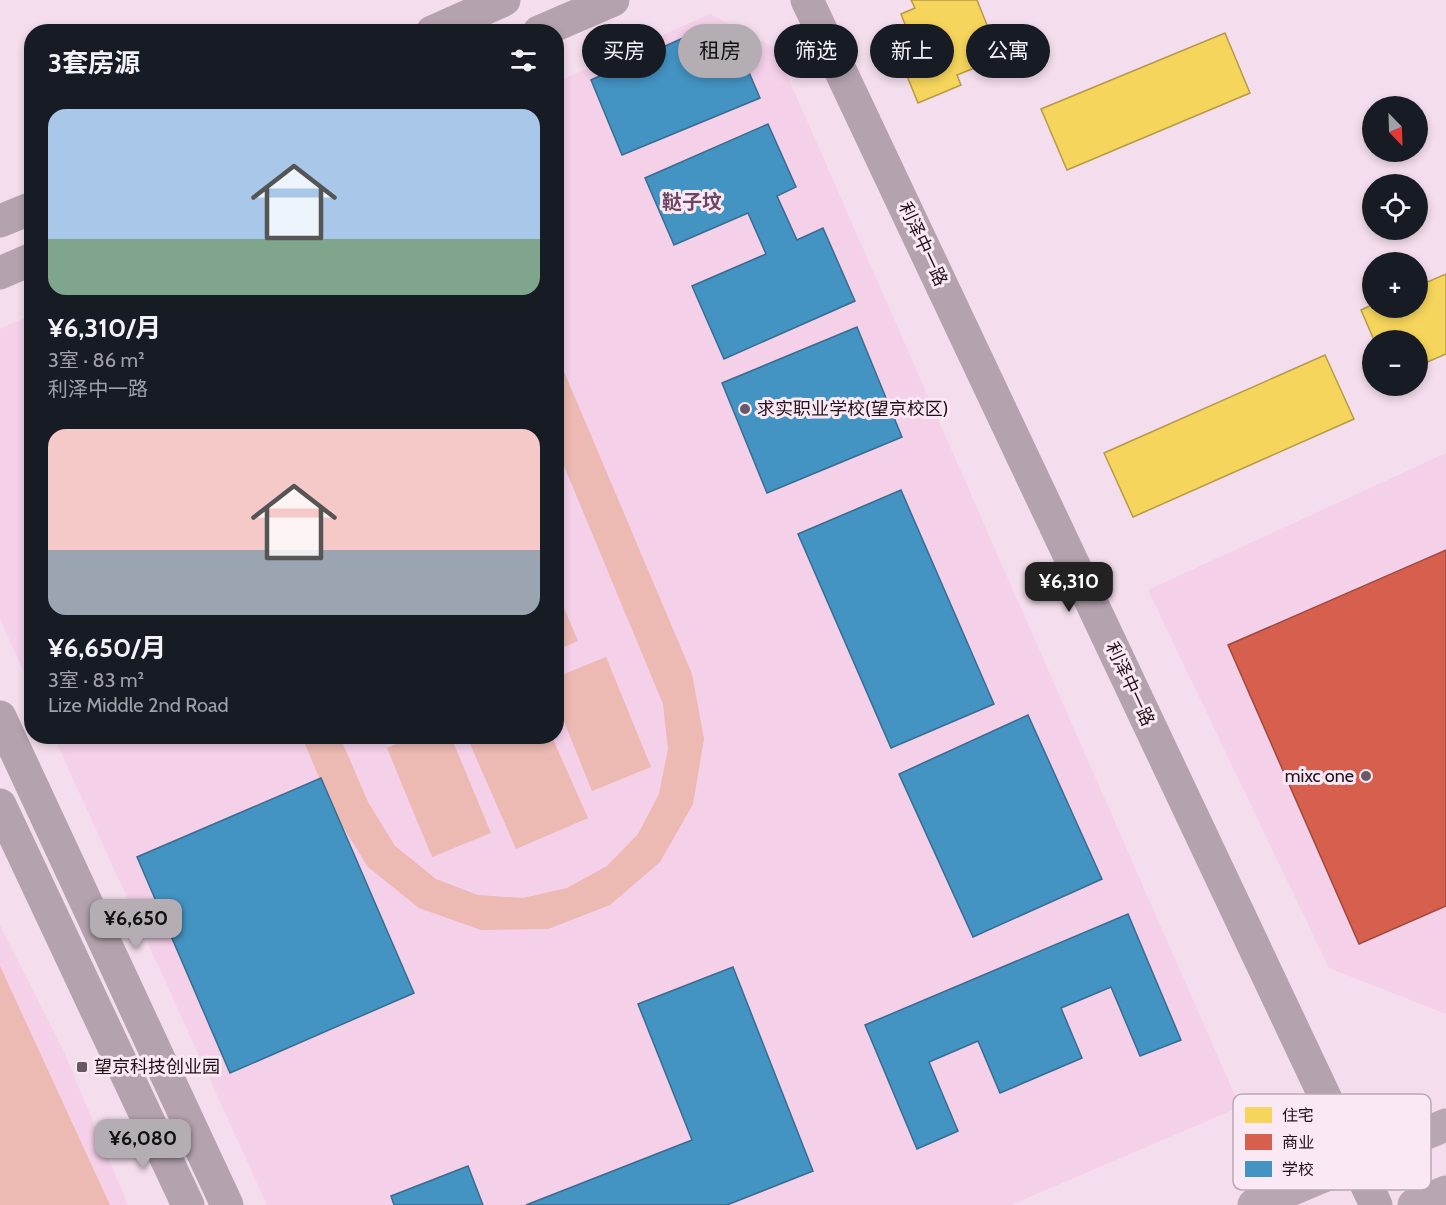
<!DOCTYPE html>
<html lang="zh">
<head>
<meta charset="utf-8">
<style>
  :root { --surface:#171b24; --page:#242831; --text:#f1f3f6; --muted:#9ea1a6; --accent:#b4aeb4 }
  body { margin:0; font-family:Cabin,"Noto Sans SC",sans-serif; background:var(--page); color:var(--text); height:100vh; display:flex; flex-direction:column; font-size:22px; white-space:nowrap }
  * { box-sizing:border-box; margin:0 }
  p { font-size:20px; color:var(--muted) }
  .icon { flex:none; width:33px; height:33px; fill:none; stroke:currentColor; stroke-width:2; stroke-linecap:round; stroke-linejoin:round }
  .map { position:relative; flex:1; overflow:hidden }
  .sheet { position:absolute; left:24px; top:24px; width:540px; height:720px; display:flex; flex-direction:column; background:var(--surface); border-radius:24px; box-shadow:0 3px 9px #0003 }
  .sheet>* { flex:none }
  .hud { position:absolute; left:582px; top:24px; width:570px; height:54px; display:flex; gap:12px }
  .needle { width:39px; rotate:157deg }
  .fabs { position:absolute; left:1362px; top:96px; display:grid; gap:12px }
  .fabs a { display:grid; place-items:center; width:66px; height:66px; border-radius:50%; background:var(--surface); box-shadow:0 3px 9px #0003; font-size:30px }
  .price { position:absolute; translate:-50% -51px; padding:0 14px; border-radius:12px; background:var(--accent); color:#111; font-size:20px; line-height:39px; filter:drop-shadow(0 2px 3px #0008) }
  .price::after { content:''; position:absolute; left:50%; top:36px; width:18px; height:14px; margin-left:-9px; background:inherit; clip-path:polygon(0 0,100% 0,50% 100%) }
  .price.active { background:#222; color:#fff }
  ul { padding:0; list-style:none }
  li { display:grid; align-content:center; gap:12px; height:318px; padding:0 24px }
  li span { display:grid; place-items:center; height:186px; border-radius:18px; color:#555 }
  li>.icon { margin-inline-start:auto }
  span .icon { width:108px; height:108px; fill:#fffc; stroke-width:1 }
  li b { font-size:26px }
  h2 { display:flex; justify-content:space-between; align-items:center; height:72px; padding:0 24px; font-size:26px }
  .tag { padding:0 21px; border-radius:27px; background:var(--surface); box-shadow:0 3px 9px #0003; font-size:21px; line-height:54px }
  .tag.active { background:var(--accent); color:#111 }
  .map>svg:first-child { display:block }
  .built { fill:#f5d0e9 }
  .green { fill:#ecb9b3 }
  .homes { fill:#f6d55c; stroke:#b69a48; stroke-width:1.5 }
  .shops { fill:#d6604d; stroke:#9f493e; stroke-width:1.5 }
  .schools { fill:#4393c3; stroke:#386c91; stroke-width:1.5 }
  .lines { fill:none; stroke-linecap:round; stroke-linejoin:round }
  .secondary { stroke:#b4a3af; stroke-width:33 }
  .primary { stroke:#b8a6b2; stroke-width:33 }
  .poi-dot { fill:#6a5964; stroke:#fae9f4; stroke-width:2 }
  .labels { text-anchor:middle; stroke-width:6; stroke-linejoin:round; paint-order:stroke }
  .street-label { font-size:18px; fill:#20121b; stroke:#fae9f4 }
  .poi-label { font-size:18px; fill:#20121b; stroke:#fae9f4; text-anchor:start }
  .neighbourhood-label { font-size:20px; font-weight:bold; fill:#6a4860; stroke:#fae9f4 }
  .key { fill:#fae9f4; stroke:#b9a8b3; stroke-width:1.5 }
  .key-label { font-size:16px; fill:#20121b }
</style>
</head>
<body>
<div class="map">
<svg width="1446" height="1205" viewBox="0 0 1446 1205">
  <rect width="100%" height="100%" fill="#f4ddec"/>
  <path class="built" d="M 710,14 L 775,48 L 1240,1107 L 1011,1205 L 267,1205 L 54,737 L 556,736 L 557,82 Z
    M 31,315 L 31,688 L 0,619 L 0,329 Z
    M 1446,453 L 1446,1014 L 1329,968 L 1148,590 Z
    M 0,925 L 64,1052 L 128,1205 L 0,1205 Z"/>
  <path class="green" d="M 557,355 L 692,674 L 704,739 L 693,804 L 660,862 L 610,905 L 548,929 L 481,930 L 419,908 L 368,867 L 333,811 L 302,737 L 340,737 L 368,802 L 395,846 L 436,879 L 478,895 L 523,898 L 567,888 L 607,866 L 638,834 L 659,794 L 668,749 L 663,704 L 557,449 Z
    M 556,589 L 578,641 L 557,650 L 556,650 Z
    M 606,657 L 651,767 L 592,791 L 557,704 L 557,677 Z
    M 414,736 L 451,737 L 491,833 L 432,857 L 387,748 Z
    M 467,737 L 552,737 L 588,818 L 516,849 Z
    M 0,966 L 110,1205 L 0,1205 Z"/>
  <path class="homes" d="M 911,0 L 977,0 L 995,45 L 972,55 L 977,67 L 957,75 L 961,85 L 918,103 L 892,39 L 908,32 L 901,14 L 915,8 Z
    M 1225,33 L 1250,93 L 1067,170 L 1041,109 Z
    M 1446,274 L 1446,354 L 1418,366 L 1418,340 L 1374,340 L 1361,310 L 1372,305 L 1372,308 L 1418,308 L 1418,286 Z
    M 1325,355 L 1354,419 L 1133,517 L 1104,453 Z"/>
  <path class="shops" d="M 1446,550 L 1446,906 L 1359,944 L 1228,645 Z"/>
  <path class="schools" d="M 698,31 L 713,68 L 742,56 L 760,98 L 622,155 L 591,80 Z
    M 768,124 L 796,187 L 777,196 L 797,240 L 823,228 L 855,301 L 724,359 L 692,286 L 766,254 L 748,213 L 674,245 L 645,178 Z
    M 857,327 L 902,437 L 767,493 L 722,383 Z
    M 901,490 L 994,704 L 891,748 L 798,534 Z
    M 1028,715 L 1102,879 L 973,937 L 899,774 Z
    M 321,778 L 414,993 L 230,1073 L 137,857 Z
    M 1128,914 L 1181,1040 L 1140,1056 L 1111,987 L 1061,1008 L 1082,1058 L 1000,1093 L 978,1041 L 929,1062 L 958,1131 L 917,1149 L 865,1025 Z
    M 733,967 L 813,1171 L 727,1205 L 526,1205 L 692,1140 L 638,1004 Z
    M 468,1166 L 483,1205 L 394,1205 L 391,1196 Z"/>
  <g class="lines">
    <path class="secondary" d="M 807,0 L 1376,1205
      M 432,32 L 504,0
      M 539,32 L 613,0
      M 0,221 L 32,208
      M 0,273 L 32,259
      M 0,717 L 227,1205
      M 0,805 L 188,1205"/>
    <path class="primary" d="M 1254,1205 L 1446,1125
      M 1414,1205 L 1446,1192"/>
  </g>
  <g class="poi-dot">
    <circle cx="745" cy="409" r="6"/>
    <circle cx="1366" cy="776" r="6"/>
    <rect x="76" y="1061" width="12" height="12" rx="3"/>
  </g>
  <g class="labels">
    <g class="street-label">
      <text transform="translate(923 244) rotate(65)" y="6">利泽中一路</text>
      <text transform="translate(1130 684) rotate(65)" y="6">利泽中一路</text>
    </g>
    <g class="poi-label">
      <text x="757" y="415">求实职业学校(望京校区)</text>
      <text x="1354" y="782" text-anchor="end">mixc one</text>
      <text x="94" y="1073">望京科技创业园</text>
    </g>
    <g class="neighbourhood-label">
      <text x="692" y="209">鞑子坟</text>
    </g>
  </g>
  <rect x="1233" y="1094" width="198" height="96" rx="9" class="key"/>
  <rect x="1245" y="1107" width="27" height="16" fill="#f6d55c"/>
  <rect x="1245" y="1134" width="27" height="16" fill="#d6604d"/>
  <rect x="1245" y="1161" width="27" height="16" fill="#4393c3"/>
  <g class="key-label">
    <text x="1282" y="1121">住宅</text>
    <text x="1282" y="1148">商业</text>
    <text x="1282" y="1175">学校</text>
  </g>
</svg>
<div class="fabs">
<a><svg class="needle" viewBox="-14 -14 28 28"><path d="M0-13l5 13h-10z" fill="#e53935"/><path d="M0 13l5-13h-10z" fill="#9ea1a6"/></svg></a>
<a><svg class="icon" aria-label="locate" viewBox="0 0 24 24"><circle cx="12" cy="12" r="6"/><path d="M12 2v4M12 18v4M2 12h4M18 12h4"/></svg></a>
<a>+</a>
<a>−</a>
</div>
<b class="price active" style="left:1069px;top:613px">¥6,310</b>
<b class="price" style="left:136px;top:950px">¥6,650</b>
<b class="price" style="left:143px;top:1170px">¥6,080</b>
<div class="hud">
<a class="tag">买房</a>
<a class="tag active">租房</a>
<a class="tag">筛选</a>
<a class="tag">新上</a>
<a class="tag">公寓</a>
</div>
<section class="sheet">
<h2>3套房源<svg class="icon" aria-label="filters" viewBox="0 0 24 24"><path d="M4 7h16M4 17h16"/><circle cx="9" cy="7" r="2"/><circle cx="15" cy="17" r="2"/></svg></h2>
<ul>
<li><span style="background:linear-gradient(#a9c7e8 70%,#7fa58c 0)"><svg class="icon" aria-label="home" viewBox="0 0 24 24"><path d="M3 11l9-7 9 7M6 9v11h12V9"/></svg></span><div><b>¥6,310/月</b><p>3室 · 86 m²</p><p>利泽中一路</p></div></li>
<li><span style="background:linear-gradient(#f6c9c9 65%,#9aa5b1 0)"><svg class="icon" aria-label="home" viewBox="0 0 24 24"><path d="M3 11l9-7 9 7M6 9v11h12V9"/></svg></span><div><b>¥6,650/月</b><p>3室 · 83 m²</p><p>Lize Middle 2nd Road</p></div></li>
</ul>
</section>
</div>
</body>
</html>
